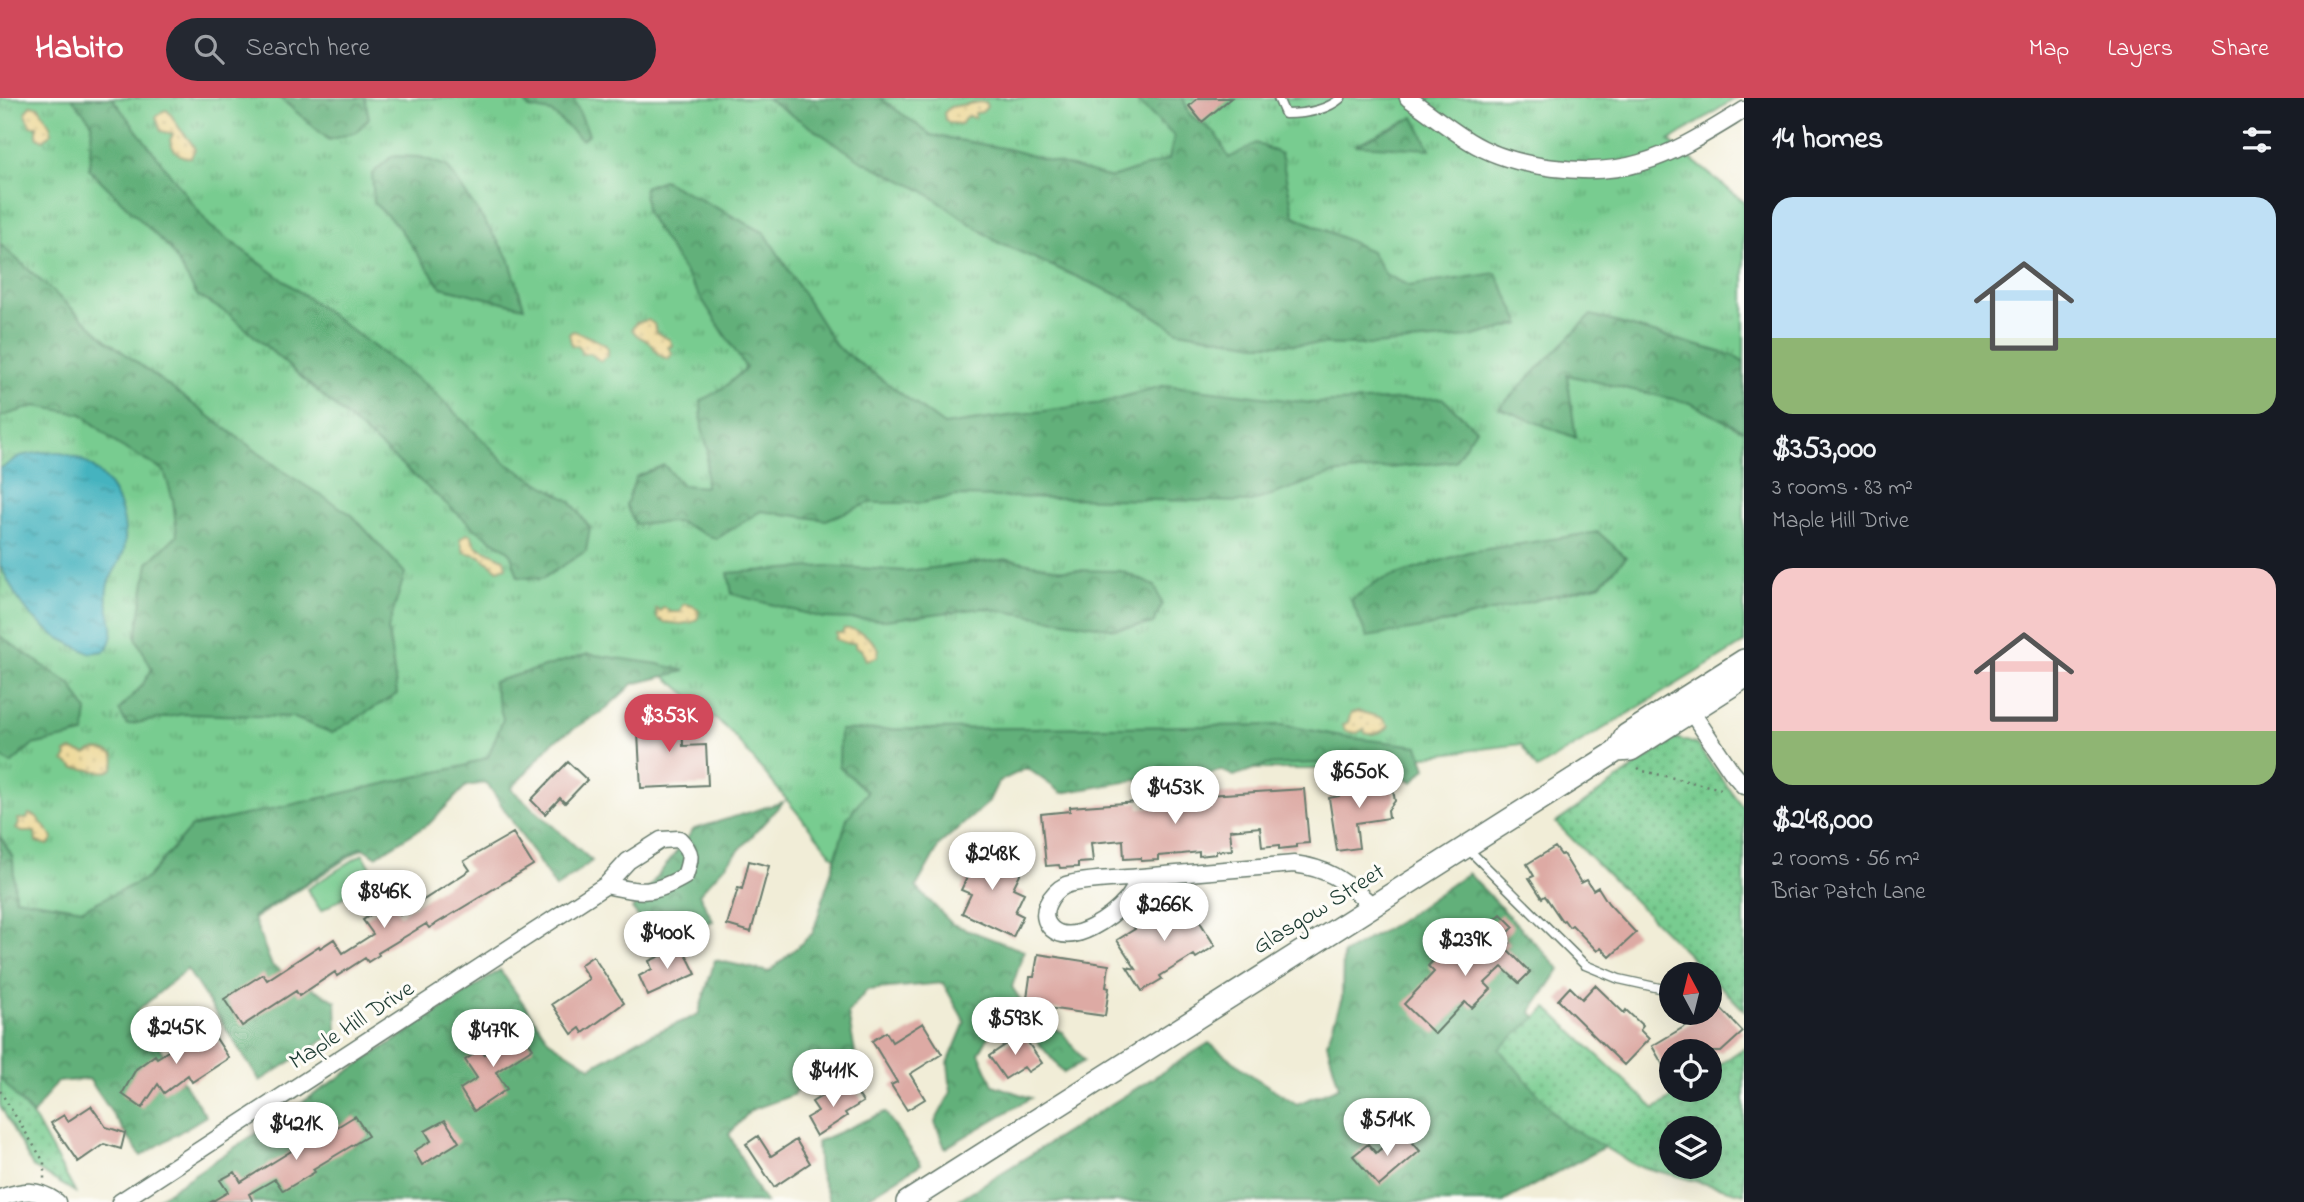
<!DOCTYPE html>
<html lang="en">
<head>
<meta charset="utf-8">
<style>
  :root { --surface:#171b24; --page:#242831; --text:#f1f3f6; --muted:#9ea1a6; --accent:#d1495b }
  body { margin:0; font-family:"Indie Flower",sans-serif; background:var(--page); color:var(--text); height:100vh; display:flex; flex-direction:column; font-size:26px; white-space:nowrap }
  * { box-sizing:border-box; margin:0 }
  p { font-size:23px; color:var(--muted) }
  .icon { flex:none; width:38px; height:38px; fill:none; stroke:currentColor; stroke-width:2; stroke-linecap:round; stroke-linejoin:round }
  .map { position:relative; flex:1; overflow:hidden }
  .sheet { display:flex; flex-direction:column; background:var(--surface); width:560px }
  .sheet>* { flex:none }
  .needle { width:46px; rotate:353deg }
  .buttons { position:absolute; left:1659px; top:864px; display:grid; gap:14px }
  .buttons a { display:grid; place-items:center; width:63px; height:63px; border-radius:50%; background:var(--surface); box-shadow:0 7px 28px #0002; font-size:35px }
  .price { position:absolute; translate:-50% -60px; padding:0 16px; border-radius:24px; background:#fff; color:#222; font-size:23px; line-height:46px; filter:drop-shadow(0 2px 4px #0008) }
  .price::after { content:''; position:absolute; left:50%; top:42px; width:21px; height:16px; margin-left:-10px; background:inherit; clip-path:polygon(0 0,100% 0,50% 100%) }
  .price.current { background:var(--accent); color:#fff }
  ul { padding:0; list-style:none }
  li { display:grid; align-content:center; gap:14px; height:371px; padding:0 28px }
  li span { display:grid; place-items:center; height:217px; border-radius:21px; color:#555 }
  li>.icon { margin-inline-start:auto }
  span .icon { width:126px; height:126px; fill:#fffc; stroke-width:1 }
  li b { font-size:30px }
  h2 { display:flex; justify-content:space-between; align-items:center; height:84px; padding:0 28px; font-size:30px }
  header { display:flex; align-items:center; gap:42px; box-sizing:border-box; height:98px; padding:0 35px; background:var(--accent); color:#fff }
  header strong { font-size:33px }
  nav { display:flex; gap:38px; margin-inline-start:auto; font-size:24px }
  .search { width:490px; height:63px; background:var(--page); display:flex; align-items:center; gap:18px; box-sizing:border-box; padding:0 24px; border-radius:38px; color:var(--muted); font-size:26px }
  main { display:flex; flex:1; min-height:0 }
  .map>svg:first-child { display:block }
  .grass { fill:url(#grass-tufts); stroke:#4c8462; stroke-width:2 }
  .forest { fill:url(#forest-crowns); stroke:#407657; stroke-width:2 }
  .sand { fill:url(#sand-dots); stroke:#868c69; stroke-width:2 }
  .park { fill:url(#park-dots); stroke:#4c8462; stroke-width:2; fill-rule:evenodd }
  .garden { fill:#78cc90; stroke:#4c8462; stroke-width:2 }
  .water { fill:url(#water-ripples); stroke:#32787a; stroke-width:2 }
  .building { fill:#ddaaa4 }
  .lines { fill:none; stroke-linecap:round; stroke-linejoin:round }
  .service-casing { stroke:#687b6d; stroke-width:11 }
  .minor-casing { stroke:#687b6d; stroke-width:19 }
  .tertiary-casing { stroke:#687b6d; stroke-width:24 }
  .path { stroke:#687b6d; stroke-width:2.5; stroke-dasharray:2 5; stroke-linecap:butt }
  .service { stroke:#fff; stroke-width:8 }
  .minor { stroke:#fff; stroke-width:16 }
  .tertiary { stroke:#fff; stroke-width:21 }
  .labels { text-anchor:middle; stroke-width:6; stroke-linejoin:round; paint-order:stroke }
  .street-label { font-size:24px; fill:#1f3d34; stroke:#fdfcf7 }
</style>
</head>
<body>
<header>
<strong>Habito</strong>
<div class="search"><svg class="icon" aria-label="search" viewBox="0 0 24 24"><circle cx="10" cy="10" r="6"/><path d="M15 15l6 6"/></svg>Search here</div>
<nav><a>Map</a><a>Layers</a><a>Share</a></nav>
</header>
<main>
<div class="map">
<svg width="1744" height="1104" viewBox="0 0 1744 1104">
  <defs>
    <pattern id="grass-tufts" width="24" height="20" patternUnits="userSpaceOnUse" patternTransform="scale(1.75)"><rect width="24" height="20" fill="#78cc90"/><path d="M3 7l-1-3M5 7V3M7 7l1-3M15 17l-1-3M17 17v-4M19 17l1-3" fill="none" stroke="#62a776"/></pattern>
    <pattern id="forest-crowns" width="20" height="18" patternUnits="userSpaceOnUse" patternTransform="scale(1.75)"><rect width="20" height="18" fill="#62b07a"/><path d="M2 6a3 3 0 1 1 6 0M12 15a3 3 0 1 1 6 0" fill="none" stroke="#509065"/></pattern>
    <pattern id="sand-dots" width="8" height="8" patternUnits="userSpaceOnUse" patternTransform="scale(1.75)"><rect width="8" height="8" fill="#eeda9e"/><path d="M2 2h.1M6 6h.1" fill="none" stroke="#ccbc89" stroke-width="1.8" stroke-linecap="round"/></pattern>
    <pattern id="park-dots" width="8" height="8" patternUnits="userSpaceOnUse" patternTransform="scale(1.75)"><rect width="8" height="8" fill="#78cc90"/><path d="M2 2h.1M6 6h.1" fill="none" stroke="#62a776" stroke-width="1.8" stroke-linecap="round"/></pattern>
    <pattern id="water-ripples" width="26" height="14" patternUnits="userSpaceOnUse" patternTransform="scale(1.75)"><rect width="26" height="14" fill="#44b3bf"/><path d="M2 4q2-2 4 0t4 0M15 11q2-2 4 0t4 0" fill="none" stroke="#38939c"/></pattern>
  </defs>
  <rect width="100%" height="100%" fill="#fdfcf7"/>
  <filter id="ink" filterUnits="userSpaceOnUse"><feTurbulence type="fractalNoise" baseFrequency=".0143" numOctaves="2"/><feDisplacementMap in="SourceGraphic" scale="14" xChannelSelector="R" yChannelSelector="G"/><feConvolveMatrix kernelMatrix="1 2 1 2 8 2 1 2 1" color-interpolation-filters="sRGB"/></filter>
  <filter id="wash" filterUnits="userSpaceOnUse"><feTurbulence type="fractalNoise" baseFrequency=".00686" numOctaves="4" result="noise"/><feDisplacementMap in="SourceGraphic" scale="28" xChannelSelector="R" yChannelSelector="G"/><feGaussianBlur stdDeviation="1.57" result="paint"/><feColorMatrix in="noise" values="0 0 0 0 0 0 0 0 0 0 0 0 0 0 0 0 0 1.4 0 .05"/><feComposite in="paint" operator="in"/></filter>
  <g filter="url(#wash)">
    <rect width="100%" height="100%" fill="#f1edd7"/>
    <path class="grass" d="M 0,0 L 1736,0 L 1669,43 L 1744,104 L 1744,545 L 1537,671 L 1521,646 L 1321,671 L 1000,671 L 870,803 L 730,633 L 653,568 L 371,745 L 5,981 L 0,974 Z"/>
    <path class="forest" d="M 72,0 L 112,0 L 210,128 L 430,290 L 507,366 L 570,403 L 590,430 L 586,453 L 542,481 L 518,479 L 510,454 L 474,430 L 230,217 L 197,197 L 170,151 L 89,71 L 92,25 Z
      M 280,0 L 365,0 L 369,20 L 356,34 L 329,42 Z
      M 522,0 L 573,0 L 589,36 L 582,42 L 551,14 L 529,10 Z
      M 766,0 L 880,0 L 931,37 L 1008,51 L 1111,80 L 1169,61 L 1174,38 L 1134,0 L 1183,0 L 1190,17 L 1215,35 L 1229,60 L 1256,45 L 1281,56 L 1294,118 L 1371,153 L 1385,176 L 1409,188 L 1496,175 L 1521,226 L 1470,239 L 1373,247 L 1257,246 L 1178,233 L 1125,200 L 997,144 L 922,92 L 862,63 Z
      M 1414,19 L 1430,51 L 1355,47 Z
      M 392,58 L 420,59 L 447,68 L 509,160 L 524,209 L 441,189 L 396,126 L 374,105 L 372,76 Z
      M 663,82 L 765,135 L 836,248 L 944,327 L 1101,305 L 1165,287 L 1311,305 L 1442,300 L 1476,331 L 1455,363 L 1332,376 L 1251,404 L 956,398 L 922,405 L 869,405 L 826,422 L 761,413 L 716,441 L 679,424 L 635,426 L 626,407 L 636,379 L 664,367 L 682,387 L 705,389 L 708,351 L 702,330 L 701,303 L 726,288 L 746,270 L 646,114 L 644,89 Z
      M 0,146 L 108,243 L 287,376 L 352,417 L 405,475 L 388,531 L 397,596 L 332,635 L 292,619 L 183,616 L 127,627 L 119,612 L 141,589 L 152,571 L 136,540 L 148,465 L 177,437 L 173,402 L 164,373 L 117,346 L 82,316 L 35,308 L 0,319 Z
      M 1591,217 L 1734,258 L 1744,265 L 1744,333 L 1690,305 L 1567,277 L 1576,340 L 1499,310 Z
      M 1598,434 L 1626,459 L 1601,486 L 1428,529 L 1367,539 L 1351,502 L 1378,483 L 1468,454 Z
      M 1008,461 L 1063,472 L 1121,473 L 1155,488 L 1162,507 L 1153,526 L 1115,531 L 983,510 L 885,522 L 823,520 L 732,496 L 728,475 L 827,468 L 906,473 Z
      M 0,538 L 71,587 L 87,613 L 84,636 L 32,647 L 11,666 L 0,658 Z
      M 588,556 L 658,566 L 685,573 L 633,586 L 603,613 L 554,643 L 511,691 L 592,763 L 556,790 L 487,685 L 466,688 L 430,725 L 376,758 L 361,749 L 253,819 L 272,868 L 336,903 L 337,934 L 260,983 L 187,871 L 136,914 L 206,1018 L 141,1058 L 89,981 L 56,984 L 33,1017 L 0,982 L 0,737 L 13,760 L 15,800 L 83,811 L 147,780 L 191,729 L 464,668 L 488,659 L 503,621 L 493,584 Z
      M 1283,627 L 1352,640 L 1418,648 L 1426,670 L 1413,684 L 1375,663 L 1265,667 L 1234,678 L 1221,672 L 1193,683 L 1171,676 L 1062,695 L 1027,670 L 998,684 L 988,705 L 940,746 L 916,789 L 952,826 L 1024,853 L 1012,889 L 1035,924 L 1062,934 L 1084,963 L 1064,975 L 1020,923 L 992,932 L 979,955 L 993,987 L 1031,1000 L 945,1050 L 935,1024 L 951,994 L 948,965 L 965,924 L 943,885 L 867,892 L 848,915 L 856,960 L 822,961 L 793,997 L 751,1012 L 729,1036 L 758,1093 L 766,1104 L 153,1104 L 500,872 L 549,942 L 591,969 L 640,941 L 698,917 L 715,862 L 769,874 L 813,835 L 847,721 L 867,694 L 839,668 L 840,632 Z
      M 783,704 L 699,796 L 713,823 L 659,845 L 632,811 L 694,731 Z
      M 1468,775 L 1560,871 L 1531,914 L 1623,998 L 1655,1015 L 1696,1000 L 1744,969 L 1744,1092 L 1704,1083 L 1680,1069 L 1710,1069 L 1710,1031 L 1671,1031 L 1671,1064 L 1626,1037 L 1503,1104 L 955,1104 L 1209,945 L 1254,979 L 1297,1006 L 1339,989 L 1327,945 L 1342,900 L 1343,856 L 1398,824 Z
      M 885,1014 L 921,1066 L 860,1104 L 830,1104 L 819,1073 L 817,1044 Z"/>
    <path class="sand" d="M 980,4 L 985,4 L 987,9 L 982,14 L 975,15 L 975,20 L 967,18 L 961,26 L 949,25 L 945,21 L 944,15 L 950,9 Z
      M 31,7 L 39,9 L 50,27 L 52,35 L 43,42 L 37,39 L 37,28 L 30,28 L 25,14 Z
      M 167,12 C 172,17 174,22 178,28 C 183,36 191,41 195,52 L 191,59 C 181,61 172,52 170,42 L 173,36 L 161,33 L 156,19 L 163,13 Z
      M 648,222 L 654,226 L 656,234 L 670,242 L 672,248 L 668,249 L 673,256 L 670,258 L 669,261 C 658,259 657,254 651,246 C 644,239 637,241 632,231 L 636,225 Z
      M 573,233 C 575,233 604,245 605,247 C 609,251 608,253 608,258 L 600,263 L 590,255 L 582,256 L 578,247 L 572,248 L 569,236 Z
      M 466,436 L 471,437 L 476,448 L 504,461 L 506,469 L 498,472 L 480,458 L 464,454 L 460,441 Z
      M 686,506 L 693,508 L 699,513 L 698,520 L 693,524 L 681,526 L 663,524 L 657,520 L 656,511 L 660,513 L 664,509 L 670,514 L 680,514 L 683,507 Z
      M 844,531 C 858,529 871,540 879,551 L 877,559 L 866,562 L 861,551 L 855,549 L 855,545 L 846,545 L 835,541 L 837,538 L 836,535 L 842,535 Z
      M 1358,613 L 1382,620 L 1389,628 C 1384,634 1372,638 1365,635 L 1364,631 L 1357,635 L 1345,633 L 1343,627 L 1348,624 L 1351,615 Z
      M 72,652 L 86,656 C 94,650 106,651 114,657 C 120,686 86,668 75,670 L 64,663 L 67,658 L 65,655 Z
      M 29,716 L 36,718 L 53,740 L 48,747 L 36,744 L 35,734 L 22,734 L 16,731 L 19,725 L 18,721 L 27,721 Z"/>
    <path class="park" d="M 1676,640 L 1696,646 L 1744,711 L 1744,912 L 1556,725 Z
      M 1547,910 L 1655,1011 L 1683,992 L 1710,992 L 1710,973 L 1744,950 L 1744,1096 L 1635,1067 L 1564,1026 L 1499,951 ZM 1671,1031 L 1710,1031 L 1710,1069 L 1671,1069 Z
      M 0,979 L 36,1023 L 75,1094 L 33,1069 L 0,1007 Z"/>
    <path class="garden" d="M 363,756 L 376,778 L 321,813 L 307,791 Z"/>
    <path class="water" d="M 43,354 C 50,355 58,354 65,356 C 106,364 131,413 124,452 C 121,465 112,474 108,486 C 101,510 123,528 105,553 L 89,555 L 55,538 L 31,518 L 16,498 L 0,467 L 0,371 L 20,358 Z"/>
    <g id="blocks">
      <path class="building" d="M 1198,0 L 1231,0 L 1202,24 L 1189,8 Z
        M 682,615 L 683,648 L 706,647 L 708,687 L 641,690 L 637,617 Z
        M 568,664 L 587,682 L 565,705 L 560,700 L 545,716 L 531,702 Z
        M 1384,680 L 1392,686 L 1395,703 L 1388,712 L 1389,720 L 1356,725 L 1359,750 L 1337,753 L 1329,700 L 1339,698 L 1337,685 L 1352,683 L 1353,690 L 1380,685 Z
        M 1304,691 L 1309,745 L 1296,746 L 1296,749 L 1279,751 L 1279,747 L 1262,749 L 1260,729 L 1230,732 L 1232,752 L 1216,753 L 1216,756 L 1199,758 L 1199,754 L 1182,756 L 1158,758 L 1158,762 L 1141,763 L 1141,760 L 1124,761 L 1123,742 L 1091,745 L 1093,764 L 1078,765 L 1078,769 L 1060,770 L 1059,767 L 1046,768 L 1041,716 L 1070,713 L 1070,709 L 1138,704 L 1139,710 L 1178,706 L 1177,703 L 1208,700 L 1208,697 Z
        M 513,735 L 533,767 L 429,830 L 426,826 L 378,855 L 379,857 L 368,864 L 365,860 L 337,878 L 335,874 L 299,898 L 296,893 L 242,928 L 224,901 L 263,876 L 267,882 L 319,848 L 320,850 L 334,841 L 343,855 L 373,836 L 363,822 L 391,803 L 400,817 L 470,772 L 464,763 Z
        M 971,748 L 1022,772 L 1013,790 L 1024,795 L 1015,814 L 1023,818 L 1013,839 L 962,815 L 971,796 L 961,792 L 970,773 L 962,769 Z
        M 1555,749 L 1561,757 L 1563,756 L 1581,785 L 1587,782 L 1593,792 L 1598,789 L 1608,805 L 1636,835 L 1610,859 L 1601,850 L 1597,853 L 1572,827 L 1569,829 L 1564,822 L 1562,823 L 1545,798 L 1542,800 L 1529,780 L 1534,778 L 1527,766 Z
        M 749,763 L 769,768 L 751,834 L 727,827 L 738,790 L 742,791 Z
        M 1185,800 L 1215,848 L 1196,860 L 1194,857 L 1160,878 L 1162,881 L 1142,893 L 1127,869 L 1136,871 L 1117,842 L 1135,831 L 1133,828 L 1165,807 L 1167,811 Z
        M 1501,816 L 1514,829 L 1504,839 L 1510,845 L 1506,850 L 1530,874 L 1519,885 L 1502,869 L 1485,885 L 1491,891 L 1472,910 L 1465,904 L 1435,936 L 1404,906 L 1434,874 L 1428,868 L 1444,851 L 1464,869 L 1483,849 L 1479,845 L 1484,839 L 1481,836 Z
        M 682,848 L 696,876 L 648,898 L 639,878 L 652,871 L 649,863 Z
        M 1038,856 L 1109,867 L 1106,889 L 1109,890 L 1105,918 L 1026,907 L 1030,879 L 1034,879 Z
        M 593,858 L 624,905 L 583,935 L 580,930 L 572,936 L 552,906 L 589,881 L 580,867 Z
        M 1595,887 L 1624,915 L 1626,912 L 1643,928 L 1640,932 L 1649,941 L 1624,967 L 1558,902 L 1570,889 L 1582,901 Z
        M 1715,904 L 1743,934 L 1721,954 L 1671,954 L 1671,981 L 1652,948 L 1704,917 L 1704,915 L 1710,915 L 1710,910 Z
        M 923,925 L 942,956 L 910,976 L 925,1001 L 907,1012 L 891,987 L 897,984 L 872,943 L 886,934 L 892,944 Z
        M 208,928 L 229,960 L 192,984 L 188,977 L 164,995 L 158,986 L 142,1010 L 122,996 L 136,971 L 155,957 L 157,960 Z
        M 521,932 L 533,950 L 496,974 L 507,991 L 474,1013 L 460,991 L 477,980 L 465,962 L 481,951 L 484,956 Z
        M 1022,936 L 1042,965 L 1028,974 L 1024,969 L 1005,981 L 989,958 Z
        M 837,989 L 841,996 L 853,989 L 863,1004 L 845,1015 L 847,1018 L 816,1038 L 806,1020 L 818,1013 L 812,1004 Z
        M 91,1008 L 106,1029 L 125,1035 L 121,1051 L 104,1046 L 78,1064 L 51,1025 L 64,1017 L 68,1023 Z
        M 355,1018 L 368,1038 L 313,1071 L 315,1074 L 283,1093 L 275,1081 L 249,1096 L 253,1104 L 211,1104 L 228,1094 L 220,1082 L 235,1074 L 241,1084 L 327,1031 L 329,1034 Z
        M 445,1022 L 459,1044 L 422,1067 L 414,1053 L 431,1043 L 425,1033 Z
        M 1402,1032 L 1420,1053 L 1379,1088 L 1353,1058 L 1368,1046 L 1376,1055 Z
        M 758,1038 L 771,1058 L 796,1042 L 810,1065 L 774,1089 L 746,1046 Z"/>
    </g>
  </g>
  <g filter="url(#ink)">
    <use href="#blocks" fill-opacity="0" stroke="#687b6d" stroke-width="2"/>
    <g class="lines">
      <defs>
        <path id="service" d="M 1278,0 L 1285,16 C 1304,16 1326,13 1341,0
          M 1468,751 L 1585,867 L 1619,881 L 1664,891"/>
        <path id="minor" d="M 1408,0 C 1428,14 1448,30 1469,43 C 1512,70 1591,80 1640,65 C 1678,54 1711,32 1744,12
          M 1686,606 L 1732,674 L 1744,688
          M 1141,779 L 1294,766 C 1332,771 1344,784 1372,807
          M 1141,779 C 1137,786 1132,795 1127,802 C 1113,818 1073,849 1052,831 C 1036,817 1051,794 1066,787 C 1082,781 1122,781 1141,779 Z
          M 0,1100 C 23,1092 37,1090 57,1104
          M 120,1104 L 606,787 L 628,763 L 661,742 L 679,741 C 693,755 691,760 685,778 C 653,797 642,795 606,787"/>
        <path id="tertiary" d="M 1617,653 L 1631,652 L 1744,580
          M 907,1104 L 1617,653 L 1626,637 L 1744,562"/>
      </defs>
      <use href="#service" class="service-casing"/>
      <use href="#minor" class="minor-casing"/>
      <use href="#tertiary" class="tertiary-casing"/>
      <path class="path" d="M 1638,670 L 1643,673 L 1726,692
        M 0,993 L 44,1064 L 44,1082"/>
      <use href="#service" class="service"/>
      <use href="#minor" class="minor"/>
      <use href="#tertiary" class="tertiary"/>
    </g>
  </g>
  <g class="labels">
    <g class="street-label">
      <text transform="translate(1318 810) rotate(-32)" y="8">Glasgow Street</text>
      <text transform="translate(351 926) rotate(-33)" y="8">Maple Hill Drive</text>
    </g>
  </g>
</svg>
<div class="buttons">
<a><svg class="needle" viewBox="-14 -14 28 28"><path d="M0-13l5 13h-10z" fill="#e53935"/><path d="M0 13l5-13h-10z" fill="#9ea1a6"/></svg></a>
<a><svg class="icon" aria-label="locate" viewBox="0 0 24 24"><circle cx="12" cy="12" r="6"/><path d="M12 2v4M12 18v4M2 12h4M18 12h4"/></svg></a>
<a><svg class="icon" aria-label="layers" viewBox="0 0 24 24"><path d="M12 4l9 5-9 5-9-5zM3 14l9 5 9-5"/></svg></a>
</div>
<b class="price current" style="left:669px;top:656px">$353K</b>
<b class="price" style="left:1359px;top:712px">$650K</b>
<b class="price" style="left:1175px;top:728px">$453K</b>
<b class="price" style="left:992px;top:794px">$248K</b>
<b class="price" style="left:384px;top:832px">$846K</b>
<b class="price" style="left:1164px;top:845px">$266K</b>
<b class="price" style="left:667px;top:873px">$400K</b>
<b class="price" style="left:1465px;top:880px">$239K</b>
<b class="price" style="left:1015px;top:959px">$593K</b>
<b class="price" style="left:176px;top:968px">$245K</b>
<b class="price" style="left:493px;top:971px">$479K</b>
<b class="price" style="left:833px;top:1011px">$411K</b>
<b class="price" style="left:1387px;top:1060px">$514K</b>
<b class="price" style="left:296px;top:1064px">$421K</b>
</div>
<section class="sheet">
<h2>14 homes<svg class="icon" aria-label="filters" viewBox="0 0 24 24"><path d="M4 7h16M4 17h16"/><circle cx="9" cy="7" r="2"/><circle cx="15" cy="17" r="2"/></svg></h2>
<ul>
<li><span style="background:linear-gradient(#bfe0f5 65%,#8fb573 0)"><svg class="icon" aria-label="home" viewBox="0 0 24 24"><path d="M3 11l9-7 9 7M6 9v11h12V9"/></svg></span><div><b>$353,000</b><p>3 rooms · 83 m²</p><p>Maple Hill Drive</p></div></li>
<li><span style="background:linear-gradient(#f6c9c9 75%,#8fb573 0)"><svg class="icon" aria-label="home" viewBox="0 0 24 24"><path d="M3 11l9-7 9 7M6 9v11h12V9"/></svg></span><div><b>$248,000</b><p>2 rooms · 56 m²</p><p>Briar Patch Lane</p></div></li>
</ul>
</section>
</main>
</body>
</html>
